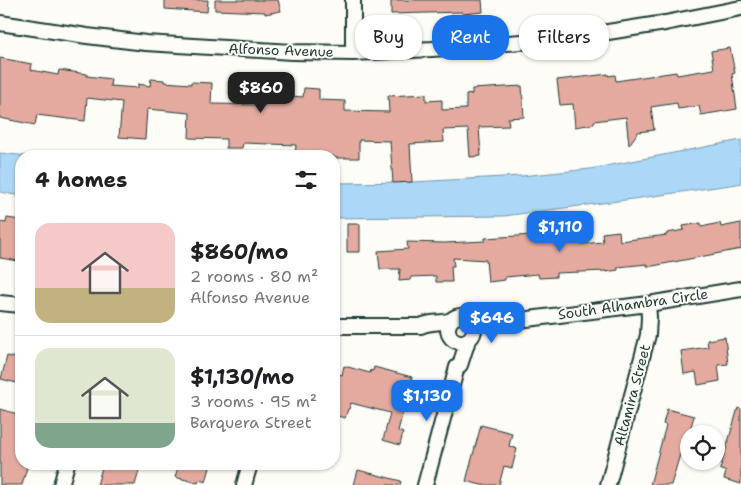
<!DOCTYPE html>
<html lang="en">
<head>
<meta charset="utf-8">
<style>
  :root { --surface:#fff; --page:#f6f6f6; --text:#202124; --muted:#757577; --line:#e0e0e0; --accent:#1a73e8 }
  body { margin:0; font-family:"Shantell Sans",sans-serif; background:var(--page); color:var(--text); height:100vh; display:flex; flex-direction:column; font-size:19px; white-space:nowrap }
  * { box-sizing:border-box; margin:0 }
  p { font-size:16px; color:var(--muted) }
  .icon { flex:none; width:28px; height:28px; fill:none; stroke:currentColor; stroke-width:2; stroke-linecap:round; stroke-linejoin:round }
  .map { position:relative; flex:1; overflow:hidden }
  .details { position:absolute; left:15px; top:150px; width:325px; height:320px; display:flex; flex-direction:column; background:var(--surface); border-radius:20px; box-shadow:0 1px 4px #0004 }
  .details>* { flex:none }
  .banner { position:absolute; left:355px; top:15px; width:310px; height:45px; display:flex; gap:10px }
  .controls { position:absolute; left:680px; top:425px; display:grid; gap:10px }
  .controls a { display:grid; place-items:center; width:45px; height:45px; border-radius:50%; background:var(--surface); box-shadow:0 1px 4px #0004; font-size:25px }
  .price { position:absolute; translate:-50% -42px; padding:0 11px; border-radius:10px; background:var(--accent); color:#fff; font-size:16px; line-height:32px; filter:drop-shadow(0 1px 2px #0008) }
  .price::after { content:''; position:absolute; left:50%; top:30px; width:15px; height:11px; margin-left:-8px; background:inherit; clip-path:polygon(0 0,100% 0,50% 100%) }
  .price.on { background:#222; color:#fff }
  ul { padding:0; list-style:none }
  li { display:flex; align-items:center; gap:15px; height:125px; padding:0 20px }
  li+li { border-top:1px solid var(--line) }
  li span { display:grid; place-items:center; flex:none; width:140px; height:100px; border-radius:15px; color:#555 }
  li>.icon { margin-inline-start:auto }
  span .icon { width:60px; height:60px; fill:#fffc; stroke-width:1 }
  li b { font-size:21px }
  h2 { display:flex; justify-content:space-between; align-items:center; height:60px; padding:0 20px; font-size:21px }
  .pill { padding:0 18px; border-radius:20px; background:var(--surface); box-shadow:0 1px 4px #0004; font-size:18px; line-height:45px }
  .pill.on { background:var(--accent); color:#fff }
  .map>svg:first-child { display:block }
  .water { fill:#acd7f7; stroke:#7499a9 }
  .building { fill:#e4aaa0; stroke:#1f3d34 }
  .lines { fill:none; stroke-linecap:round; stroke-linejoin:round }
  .street-casing { stroke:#1f3d34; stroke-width:18 }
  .street { stroke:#fdfcf7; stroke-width:14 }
  .labels { text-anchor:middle; stroke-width:4; stroke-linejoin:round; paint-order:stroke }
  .street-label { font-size:14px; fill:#1f3d34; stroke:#fdfcf7 }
</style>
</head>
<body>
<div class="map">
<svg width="741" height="485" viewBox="0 0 741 485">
  <rect width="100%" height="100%" fill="#fdfcf7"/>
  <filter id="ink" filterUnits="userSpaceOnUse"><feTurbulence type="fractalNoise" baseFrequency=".02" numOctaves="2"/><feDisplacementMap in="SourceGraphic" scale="10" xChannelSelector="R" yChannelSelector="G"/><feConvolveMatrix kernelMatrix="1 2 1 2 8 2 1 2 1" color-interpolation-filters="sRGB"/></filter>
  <g filter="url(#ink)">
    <path class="water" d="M 741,140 L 741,183 L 737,184 L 640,198 L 504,216 L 334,218 L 334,183 L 413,182 L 521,176 L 590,169 Z
      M 0,153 L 27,156 L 21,156 L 21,196 L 0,192 Z"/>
    <path class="building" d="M 165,0 L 208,0 L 207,12 L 165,9 Z
      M 215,0 L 278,0 L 281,11 L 265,14 L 265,12 L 215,10 Z
      M 391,0 L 482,0 L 483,12 L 462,14 L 462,12 L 391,14 Z
      M 730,48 L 735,73 L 732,74 L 737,109 L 701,115 L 699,106 L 678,109 L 677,103 L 651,107 L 654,130 L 638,132 L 629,145 L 626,117 L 594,121 L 594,124 L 575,127 L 573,104 L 560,105 L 557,80 L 608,74 L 608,76 L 615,75 L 616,81 L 676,72 L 677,75 L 714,69 L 711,51 Z
      M 0,58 L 32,64 L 31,70 L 58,75 L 59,70 L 87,74 L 87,76 L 111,79 L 110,86 L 138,88 L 138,84 L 150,86 L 151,79 L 164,80 L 164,82 L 191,84 L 191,82 L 212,83 L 211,104 L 265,105 L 266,94 L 303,97 L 304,88 L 319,89 L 319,100 L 345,101 L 345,111 L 389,112 L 388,96 L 426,94 L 426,101 L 442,100 L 442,110 L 466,109 L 466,95 L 472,94 L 472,89 L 522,86 L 524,117 L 508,118 L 509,126 L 479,127 L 481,156 L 470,157 L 468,129 L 443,130 L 444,142 L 410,144 L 412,182 L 393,183 L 390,141 L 359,140 L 359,158 L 334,158 L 334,156 L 295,156 L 296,145 L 243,143 L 242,148 L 226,148 L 226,139 L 189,138 L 190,113 L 147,109 L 145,139 L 119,137 L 122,102 L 87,98 L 85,121 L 37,115 L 35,125 L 0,118 Z
      M 7,218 L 21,220 L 21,245 L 19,261 L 0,258 L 0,222 L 6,223 Z
      M 701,223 L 701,227 L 720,223 L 721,227 L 741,223 L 741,249 L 653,266 L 647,266 L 647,264 L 618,267 L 618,270 L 606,272 L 606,271 L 556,273 L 556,277 L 539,278 L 538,274 L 505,277 L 505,280 L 488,282 L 486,260 L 453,258 L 454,266 L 451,266 L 452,282 L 436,282 L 436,276 L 411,277 L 411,280 L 399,281 L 400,269 L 380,269 L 378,251 L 408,249 L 407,242 L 445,243 L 485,241 L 485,238 L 533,235 L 532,229 L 552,227 L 553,241 L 579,238 L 580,244 L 603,242 L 602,233 L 619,231 L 620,241 L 667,235 L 667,233 L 684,230 L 683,226 Z
      M 347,224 L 360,224 L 360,252 L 347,252 Z
      M 725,337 L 728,364 L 718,365 L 720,381 L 698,385 L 696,372 L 684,374 L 681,351 L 708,347 L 707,340 Z
      M 7,356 L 21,359 L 21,384 L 1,379 Z
      M 344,366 L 370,373 L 371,370 L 373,371 L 374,367 L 412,377 L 398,431 L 403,433 L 400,445 L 383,440 L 390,413 L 351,403 L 349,409 L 348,409 L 345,418 L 334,415 L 334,372 L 342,375 Z
      M 738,408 L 741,409 L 741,484 L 724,479 L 726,472 L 720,469 Z
      M 0,409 L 21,415 L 21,464 L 28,464 L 22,485 L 0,485 Z
      M 667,409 L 694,416 L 689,434 L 689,453 L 681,451 L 671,485 L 650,485 L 666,425 L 663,424 Z
      M 481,425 L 512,433 L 509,446 L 517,449 L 512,468 L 504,466 L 499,485 L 481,485 L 466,481 Z
      M 103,464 L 141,464 L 135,485 L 97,485 Z
      M 179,464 L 211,464 L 206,482 L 199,480 L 198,483 L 175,477 Z
      M 358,470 L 401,481 L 400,485 L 354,485 Z"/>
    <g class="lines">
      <defs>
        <path id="street" d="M 353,0 L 353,53
          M 0,23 L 87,36 L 146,43 L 292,52 L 353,53 L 432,49 L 570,38 L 665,23 L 741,8
          M 0,303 L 21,305
          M448 329a13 13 0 1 1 26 0a13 13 0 1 1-26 0Z
          M 471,322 L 488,321 L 496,323 L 648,304 L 741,289
          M 334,326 L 421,326 C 431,321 441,324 451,320
          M 61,485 L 67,464
          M 244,485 L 250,464
          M 425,485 L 457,367 L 460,365 L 468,340
          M 608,485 L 648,335 L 649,317 L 648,304"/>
      </defs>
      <use href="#street" class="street-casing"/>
      <use href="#street" class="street"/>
    </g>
  </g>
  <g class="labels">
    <g class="street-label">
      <text transform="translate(281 50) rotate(2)" y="5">Alfonso Avenue</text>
      <text transform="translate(633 304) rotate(-8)" y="5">South Alhambra Circle</text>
      <text transform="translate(632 395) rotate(-75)" y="5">Altamira Street</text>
    </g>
  </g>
</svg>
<div class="controls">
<a><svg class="icon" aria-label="locate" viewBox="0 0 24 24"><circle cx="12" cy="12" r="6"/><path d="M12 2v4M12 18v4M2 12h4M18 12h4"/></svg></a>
</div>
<b class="price on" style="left:261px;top:114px">$860</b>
<b class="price" style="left:560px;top:253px">$1,110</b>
<b class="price" style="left:492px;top:344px">$646</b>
<b class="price" style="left:427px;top:422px">$1,130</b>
<div class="banner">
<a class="pill">Buy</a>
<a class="pill on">Rent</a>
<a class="pill">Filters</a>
</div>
<section class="details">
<h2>4 homes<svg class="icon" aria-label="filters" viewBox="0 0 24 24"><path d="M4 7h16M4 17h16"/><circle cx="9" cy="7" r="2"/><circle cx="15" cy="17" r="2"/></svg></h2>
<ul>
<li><span style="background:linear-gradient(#f6c9c9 65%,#c2b280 0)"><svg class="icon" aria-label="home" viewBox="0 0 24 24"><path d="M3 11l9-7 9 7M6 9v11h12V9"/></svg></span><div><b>$860/mo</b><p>2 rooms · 80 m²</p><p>Alfonso Avenue</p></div></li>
<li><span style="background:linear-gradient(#dfe7d0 75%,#7fa58c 0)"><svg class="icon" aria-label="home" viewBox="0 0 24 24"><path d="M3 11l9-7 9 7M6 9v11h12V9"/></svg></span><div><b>$1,130/mo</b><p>3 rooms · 95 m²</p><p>Barquera Street</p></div></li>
</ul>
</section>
</div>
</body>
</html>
